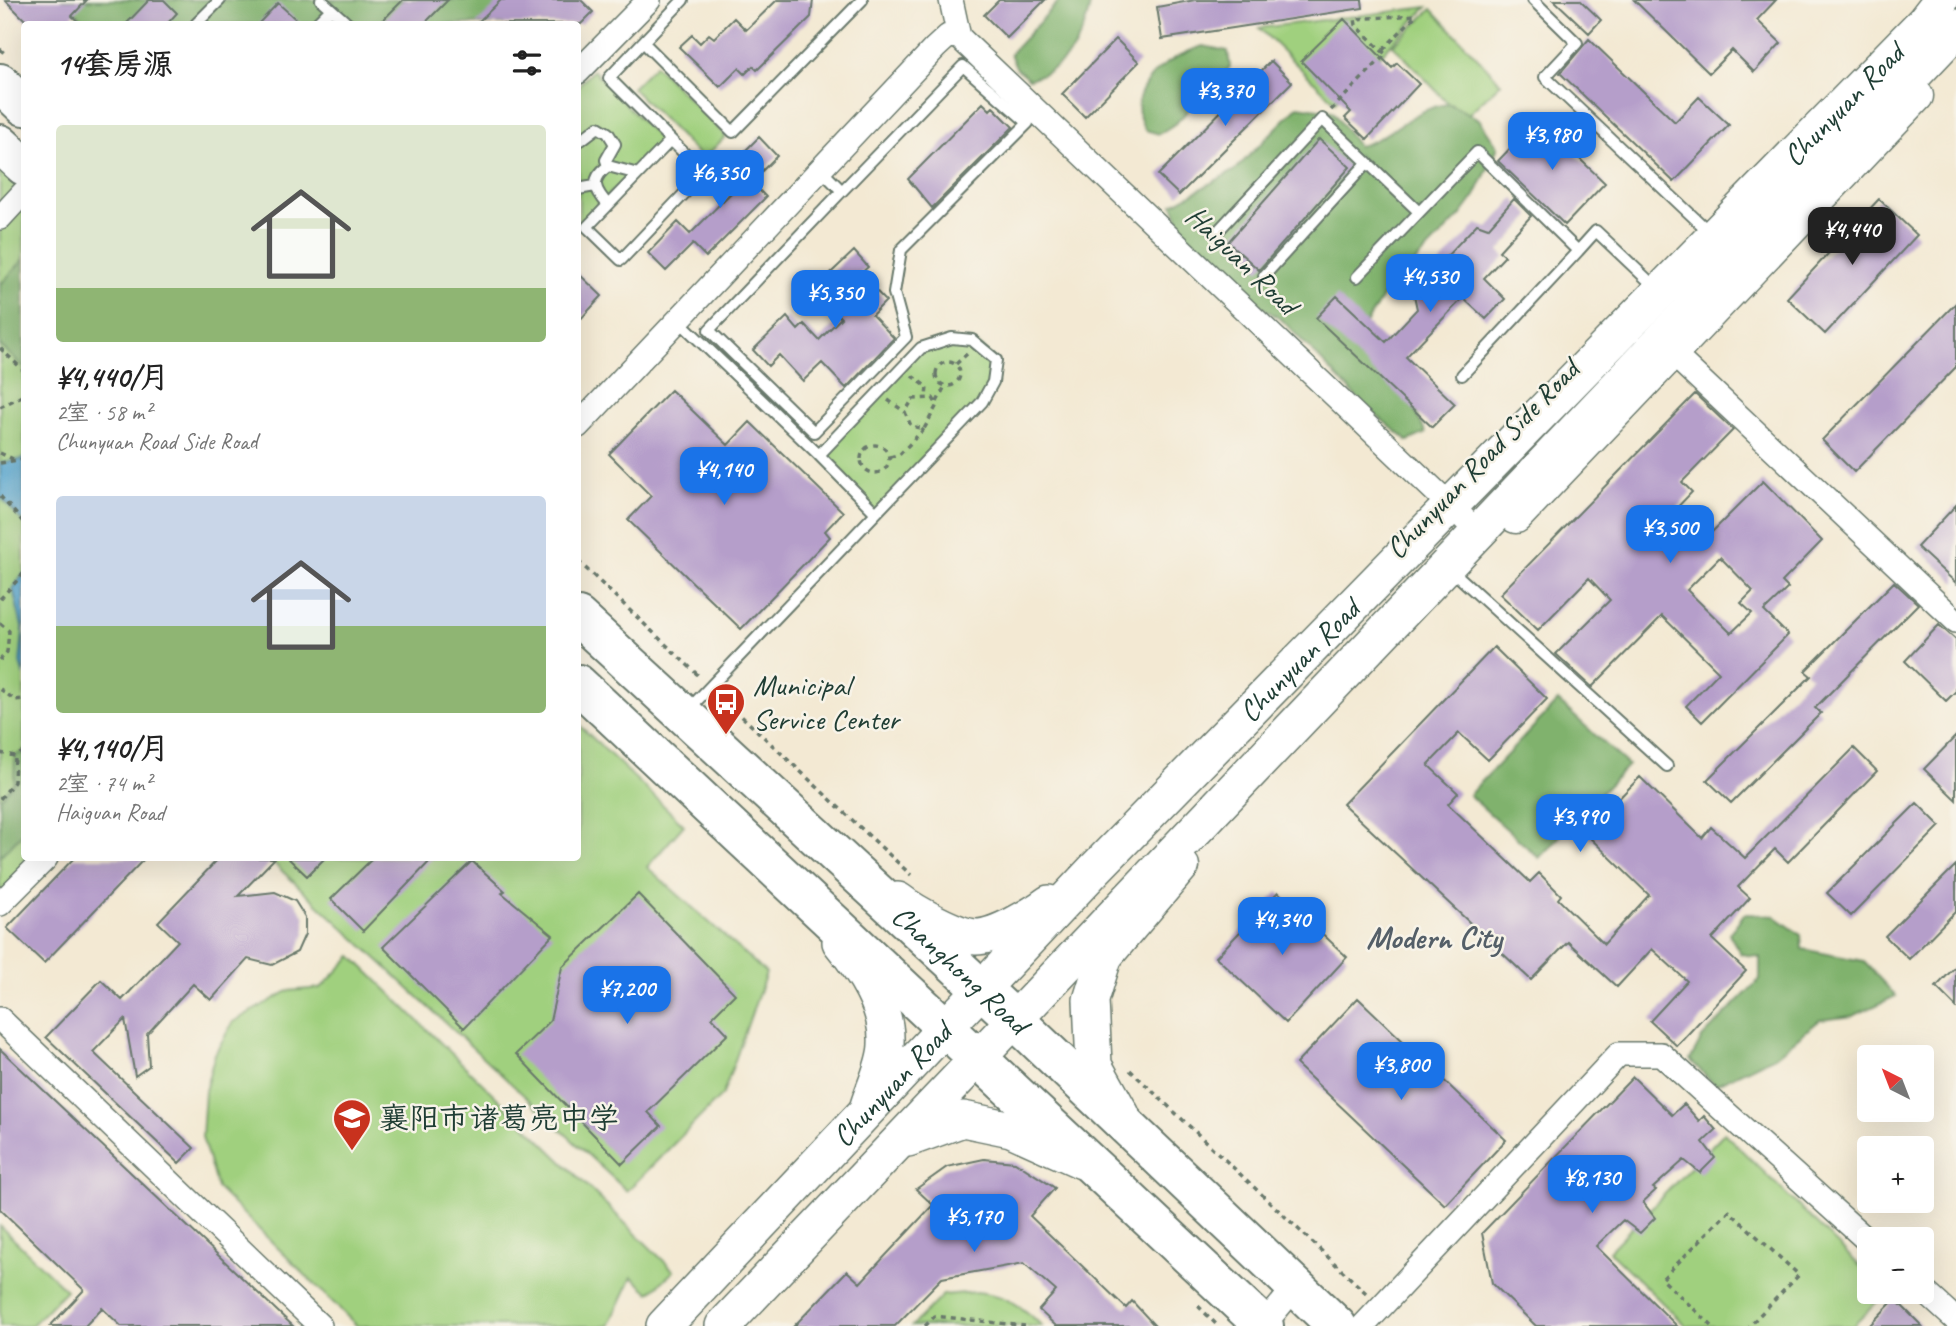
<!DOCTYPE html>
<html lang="zh">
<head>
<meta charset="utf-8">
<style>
  :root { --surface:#fff; --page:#f6f6f6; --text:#222; --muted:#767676; --accent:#1a73e8 }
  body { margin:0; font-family:Caveat,"LXGW WenKai TC",sans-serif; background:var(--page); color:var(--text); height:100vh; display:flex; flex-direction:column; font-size:26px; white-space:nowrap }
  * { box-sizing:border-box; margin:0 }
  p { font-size:23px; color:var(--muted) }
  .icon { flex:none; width:38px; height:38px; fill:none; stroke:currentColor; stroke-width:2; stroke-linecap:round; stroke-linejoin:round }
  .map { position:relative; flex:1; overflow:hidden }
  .drawer { position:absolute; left:21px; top:21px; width:560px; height:840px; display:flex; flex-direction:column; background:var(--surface); border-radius:7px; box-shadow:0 7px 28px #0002 }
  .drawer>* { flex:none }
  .needle { width:46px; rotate:318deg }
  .tools { position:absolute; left:1857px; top:1045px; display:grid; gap:14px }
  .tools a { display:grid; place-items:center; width:77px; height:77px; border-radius:7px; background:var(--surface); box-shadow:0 7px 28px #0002; font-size:35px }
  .price { position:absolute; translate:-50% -60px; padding:0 16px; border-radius:14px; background:var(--accent); color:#fff; font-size:23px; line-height:46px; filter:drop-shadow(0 2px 4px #0008) }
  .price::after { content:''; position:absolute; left:50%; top:42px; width:21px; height:16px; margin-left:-10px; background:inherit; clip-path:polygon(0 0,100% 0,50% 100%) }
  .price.on { background:#222; color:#fff }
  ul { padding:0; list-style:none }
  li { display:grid; align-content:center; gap:14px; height:371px; padding:0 35px }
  li span { display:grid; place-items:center; height:217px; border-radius:7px; color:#555 }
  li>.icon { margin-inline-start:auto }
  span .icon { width:126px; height:126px; fill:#fffc; stroke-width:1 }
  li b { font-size:30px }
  h2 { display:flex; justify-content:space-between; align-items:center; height:84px; padding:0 35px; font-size:30px }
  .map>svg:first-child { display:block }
  .green { fill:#a0d07e; stroke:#608659; stroke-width:2 }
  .forest { fill:#80b26d; stroke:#507850; stroke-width:2 }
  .water { fill:#55a6d0; stroke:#3a7282; stroke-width:2 }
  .building { fill:#b59eca; fill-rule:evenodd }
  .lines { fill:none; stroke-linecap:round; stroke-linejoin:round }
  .lane-casing { stroke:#69796c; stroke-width:14 }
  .street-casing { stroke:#69796c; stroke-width:26 }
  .secondary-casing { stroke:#69796c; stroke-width:35 }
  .primary-casing { stroke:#69796c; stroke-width:38 }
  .highway-casing { stroke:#69796c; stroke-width:42 }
  .path { stroke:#69796c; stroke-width:3.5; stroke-dasharray:5 5; stroke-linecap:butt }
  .lane { stroke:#fff; stroke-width:10 }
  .street { stroke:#fff; stroke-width:23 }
  .secondary { stroke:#fff; stroke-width:32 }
  .primary { stroke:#fff; stroke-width:35 }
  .highway { stroke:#fff; stroke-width:38 }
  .labels { text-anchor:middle; stroke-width:5; stroke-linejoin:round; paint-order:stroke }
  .street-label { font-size:30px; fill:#1f3d34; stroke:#f7f3e8 }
  .poi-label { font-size:30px; fill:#1f3d34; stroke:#f7f3e8; text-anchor:start }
  .neighbourhood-label { font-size:32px; font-weight:bold; fill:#545f68; stroke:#f7f3e8 }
</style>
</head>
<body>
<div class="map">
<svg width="1956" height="1326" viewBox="0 0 1956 1326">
  <rect width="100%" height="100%" fill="#f7f3e8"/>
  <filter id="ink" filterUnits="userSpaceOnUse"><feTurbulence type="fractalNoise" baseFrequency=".0143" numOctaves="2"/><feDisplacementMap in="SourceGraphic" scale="14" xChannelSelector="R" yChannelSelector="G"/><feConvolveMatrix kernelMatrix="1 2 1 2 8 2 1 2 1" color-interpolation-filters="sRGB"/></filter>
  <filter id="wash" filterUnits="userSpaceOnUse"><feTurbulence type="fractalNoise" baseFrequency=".00686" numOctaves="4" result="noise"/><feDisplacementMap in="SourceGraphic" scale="28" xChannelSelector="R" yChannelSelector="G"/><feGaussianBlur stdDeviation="1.57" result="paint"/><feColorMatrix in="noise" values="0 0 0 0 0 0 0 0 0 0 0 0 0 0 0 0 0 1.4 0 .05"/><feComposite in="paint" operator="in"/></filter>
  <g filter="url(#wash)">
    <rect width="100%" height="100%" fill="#f3e9d3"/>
    <path class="green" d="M 1427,7 L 1335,102 L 1259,28 Z
      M 1432,9 L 1501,83 L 1463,119 L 1393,45 Z
      M 655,65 L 726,136 L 703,159 L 632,88 Z
      M 593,70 L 662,142 L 579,225 L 578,86 Z
      M 0,144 L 24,166 L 24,858 L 46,858 L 0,904 Z
      M 972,340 L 996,360 L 982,402 L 876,513 L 819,455 L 921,348 Z
      M 578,724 L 684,825 L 647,867 L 766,973 L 723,1094 L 627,1191 L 268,858 L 578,858 Z
      M 352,956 L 674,1271 L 650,1293 L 632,1277 L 609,1326 L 357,1326 L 217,1188 L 202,1137 L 205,1091 L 215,1054 L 233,1022 L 288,991 L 321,988 Z
      M 1724,1133 L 1869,1275 L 1869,1292 L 1887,1292 L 1853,1326 L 1686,1326 L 1609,1251 Z
      M 0,1226 L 66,1290 L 31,1326 L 0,1326 Z
      M 977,1292 C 1006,1295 1021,1305 1042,1326 L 912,1326 L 943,1295 Z"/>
    <path class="forest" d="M 63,0 L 529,0 L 504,24 L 87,24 Z
      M 1060,0 L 1082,0 L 1090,5 C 1082,43 1067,68 1029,79 L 1017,69 L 1010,54 Z
      M 1203,46 L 1228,51 L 1230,67 L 1176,123 L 1159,134 L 1145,130 C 1121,87 1167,58 1203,46 Z
      M 1450,104 L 1479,119 L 1498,147 L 1475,196 L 1460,216 L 1384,294 L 1359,335 L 1405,391 L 1426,433 L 1408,441 L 1366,407 L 1283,321 L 1241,293 L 1214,259 L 1185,238 L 1173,204 L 1235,170 L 1298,106 L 1332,111 L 1358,146 C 1392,138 1414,106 1450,104 Z
      M 24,259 L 24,368 L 0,345 L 0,285 Z
      M 1558,701 L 1628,765 L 1539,858 L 1469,795 Z
      M 24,751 L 24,832 L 0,856 L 0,799 L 14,782 L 15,756 Z
      M 1744,914 L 1773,915 L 1801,935 L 1802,949 L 1863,961 L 1896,996 L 1853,1016 L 1820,1020 L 1775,1056 L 1715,1085 L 1690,1060 L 1702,1038 L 1760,979 L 1760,957 L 1741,954 L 1729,934 Z"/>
    <path class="water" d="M 24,459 L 24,523 L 0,496 L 0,463 Z
      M 24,573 L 24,676 L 20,663 L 23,631 L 13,589 Z"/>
    <g id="blocks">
      <path class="building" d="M 5,0 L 87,0 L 72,16 L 81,24 L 29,24 Z
        M 149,0 L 164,0 L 177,13 L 167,24 L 126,24 Z
        M 403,0 L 448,0 L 424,24 L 379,24 Z
        M 501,0 L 581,0 L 593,12 L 581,24 L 476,24 Z
        M 777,0 L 813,0 L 811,17 L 757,70 L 753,66 L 745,74 L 739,68 L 720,87 L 679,47 L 692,35 L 700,43 L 709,34 L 714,38 L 734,18 L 746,30 Z
        M 999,0 L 1045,0 L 1007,38 L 984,15 Z
        M 1195,0 L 1362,0 L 1363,8 L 1162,39 L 1157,7 Z
        M 1554,0 L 1580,0 L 1601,20 L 1589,33 Z
        M 1634,0 L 1776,0 L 1757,20 L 1781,43 L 1754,72 L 1732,50 L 1709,73 Z
        M 278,3 L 301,24 L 258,24 Z
        M 1344,19 L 1392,68 L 1397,63 L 1419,84 L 1367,139 L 1345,118 L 1351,112 L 1301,61 Z
        M 1116,39 L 1139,62 L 1085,117 L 1062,94 Z
        M 1589,39 L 1675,122 L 1699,97 L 1729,125 L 1674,182 L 1560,73 Z
        M 1271,61 L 1292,82 L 1179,195 L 1158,175 Z
        M 983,103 L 990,110 L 993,107 L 1013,127 L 932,208 L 908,179 Z
        M 1538,119 L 1605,183 L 1565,225 L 1498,161 Z
        M 759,137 L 777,156 L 751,182 L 766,197 L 706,257 L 693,244 L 666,271 L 648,253 L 678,222 L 690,234 L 738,186 L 724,172 Z
        M 1319,139 L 1350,167 L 1259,270 L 1228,242 Z
        M 1514,199 L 1531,216 L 1499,251 L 1505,256 L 1484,278 L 1505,299 L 1486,319 L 1463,298 L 1406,357 L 1455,404 L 1432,427 L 1316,318 L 1337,296 L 1386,342 L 1417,309 L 1414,295 L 1417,288 L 1477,224 L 1488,228 Z
        M 1879,199 L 1917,235 L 1825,334 L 1787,298 Z
        M 854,251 L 868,267 L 860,274 L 886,301 L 872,315 L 894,338 L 846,388 L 822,363 L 803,381 L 779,355 L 768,366 L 753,350 L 787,317 L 798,330 L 804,324 L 819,340 L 841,318 L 825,302 L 830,298 L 818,285 Z
        M 578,273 L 602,296 L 578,322 Z
        M 1956,303 L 1956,367 L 1854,472 L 1822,440 Z
        M 671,390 L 728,445 L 750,422 L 843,512 L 825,531 L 830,537 L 741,629 L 628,520 L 651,496 L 609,454 Z
        M 1695,394 L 1733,430 L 1682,482 L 1692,492 L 1667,518 L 1697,547 L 1763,481 L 1822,541 L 1782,582 L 1788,588 L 1764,611 L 1788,635 L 1702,722 L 1686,706 L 1719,672 L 1662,616 L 1592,687 L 1556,654 L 1610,600 L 1589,578 L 1538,630 L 1500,594 ZM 1720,557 L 1753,591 L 1741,603 L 1752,613 L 1731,633 L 1687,590 Z
        M 1956,505 L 1956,583 L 1917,547 Z
        M 1894,582 L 1918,604 L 1815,708 L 1821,713 L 1731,803 L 1707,780 L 1811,676 L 1805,671 Z
        M 1939,625 L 1956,640 L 1956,691 L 1946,701 L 1905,661 Z
        M 1494,647 L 1547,699 L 1488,760 L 1459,733 L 1428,765 L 1458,793 L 1448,804 L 1530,882 L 1539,873 L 1561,895 L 1558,899 L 1604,944 L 1649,895 L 1585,833 L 1640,777 L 1702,838 L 1711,827 L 1745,858 L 1854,748 L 1877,771 L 1788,862 L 1775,849 L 1738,887 L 1750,898 L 1712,939 L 1746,971 L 1677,1046 L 1650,1021 L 1687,981 L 1652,949 L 1617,987 L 1568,942 L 1531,980 L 1343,804 Z
        M 1956,736 L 1956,800 L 1924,769 Z
        M 1917,803 L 1940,826 L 1851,916 L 1827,893 Z
        M 74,858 L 145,858 L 44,963 L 7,928 Z
        M 219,858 L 275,858 L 238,896 L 275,892 L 295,901 L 305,917 L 305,934 L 297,952 L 272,965 L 248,959 L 211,1000 L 193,984 L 147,1034 L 149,1066 L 135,1076 L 125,1019 L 93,1052 L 194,1148 L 179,1163 L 46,1037 L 101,980 L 122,1000 L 178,941 L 158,922 Z
        M 288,858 L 325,858 L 307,876 Z
        M 373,858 L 433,858 L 363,931 L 331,899 Z
        M 472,861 L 505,891 L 502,893 L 553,935 L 464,1028 L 383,947 Z
        M 1956,865 L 1956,911 L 1909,959 L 1885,936 Z
        M 1278,892 L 1347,957 L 1286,1023 L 1216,957 Z
        M 638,894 L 735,994 L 712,1017 L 728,1034 L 648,1112 L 661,1126 L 622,1164 L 516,1054 L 550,1021 L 562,967 Z
        M 1956,966 L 1956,1007 L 1936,987 Z
        M 1358,998 L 1506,1140 L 1445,1205 L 1296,1064 Z
        M 0,1049 L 293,1326 L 121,1326 L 102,1308 L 85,1326 L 50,1326 L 84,1290 L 0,1209 Z
        M 1633,1077 L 1672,1115 L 1684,1104 L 1699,1121 L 1704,1116 L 1716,1130 L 1703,1142 L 1715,1158 L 1700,1173 L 1684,1160 L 1653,1188 L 1656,1190 L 1643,1202 L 1655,1218 L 1640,1233 L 1623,1220 L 1596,1246 L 1677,1326 L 1536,1326 L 1492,1283 L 1482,1233 Z
        M 984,1159 L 1015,1162 L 1055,1188 L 1030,1216 L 1126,1308 L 1132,1301 L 1155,1326 L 1056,1326 L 1039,1310 L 1056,1291 L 1024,1263 L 942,1278 L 895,1326 L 794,1326 L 847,1271 L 860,1283 L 933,1205 L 916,1189 L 947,1167 Z
        M 1895,1299 L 1922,1326 L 1869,1326 Z"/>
    </g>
  </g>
  <g filter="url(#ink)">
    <use href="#blocks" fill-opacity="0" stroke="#69796c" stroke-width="2"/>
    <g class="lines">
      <defs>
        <path id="lane" d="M 321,0 L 348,24
          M 683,0 L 643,42 L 733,132 L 862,0
          M 1533,0 L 1577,43 L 1545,77 L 1705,228
          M 196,24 L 220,0
          M 316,24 L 331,9
          M 643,42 L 609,78 L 704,173 L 621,260 L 587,227 L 671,140
          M 578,139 L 581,140 L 598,127 L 608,133 L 615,144 L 606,160 L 608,166
          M 820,169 L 842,191 L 709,330 L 814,432 L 906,337 L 894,293 L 901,250 L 1028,123 L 963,66 L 842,191
          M 578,189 L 595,186
          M 608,205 C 595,190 589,180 608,166 L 638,174
          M 1218,231 L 1322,119 L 1419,212
          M 1264,276 L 1367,163
          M 1357,277 L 1477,152 L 1578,251 L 1596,231 L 1652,284
          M 677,319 L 819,455 L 921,348 L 952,338 L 972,340 L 996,360 L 993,382 L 982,402 L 688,710
          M 1462,375 L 1578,251
          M 819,455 L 876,513
          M 1459,577 L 1667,766"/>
        <path id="street" d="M 951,0 L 959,37 L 1478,532
          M 578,72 L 649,0
          M 0,218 L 24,192
          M 1673,354 L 1956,621
          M 578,426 L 935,48 L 948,36 L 959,37
          M 0,904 L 46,858
          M 0,1019 L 320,1326
          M 1922,1289 L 1956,1320
          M 1263,1326 L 1296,1286
          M 1363,1326 L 1619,1054 L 1661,1054 L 1869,1242"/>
        <path id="secondary" d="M 1516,517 L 1917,96
          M 1106,957 L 1183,866"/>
        <g id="primary">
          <path d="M 898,900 C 913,912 957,936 976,937 C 996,937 1033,915 1049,903"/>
          <path d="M 1117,916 L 1091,1000 L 1094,1065 L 1122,1115"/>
          <path d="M 840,942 C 863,970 888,1006 886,1044 C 886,1063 874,1087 868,1106"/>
          <path d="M 908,1139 L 963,1119 L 1011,1129 L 1082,1161"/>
          <path id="s1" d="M 664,1326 L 1094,870 L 1924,22 L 1941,0"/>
          <path d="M 723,1326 L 1944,43 L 1956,27"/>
        </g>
        <g id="highway">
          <path d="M 0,83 L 24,106"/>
          <path d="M 0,144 L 24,166"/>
          <path id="s2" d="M 578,617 L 1014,1019 L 1337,1326"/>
          <path d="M 578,684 L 1264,1326"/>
        </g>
      </defs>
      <use href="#lane" class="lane-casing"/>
      <use href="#street" class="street-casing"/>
      <use href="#secondary" class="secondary-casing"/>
      <use href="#primary" class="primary-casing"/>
      <use href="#highway" class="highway-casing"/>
      <path class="path" d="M 0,49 L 7,56
        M 1331,110 L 1386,54 L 1382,51 L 1356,25 L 1355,19 L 1416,15 L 1382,51
        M 0,348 L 24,371
        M936 374a12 12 0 1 1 24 0a12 12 0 1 1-24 0Z
        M 956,364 L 967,354
        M 912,376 L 927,387 L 926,397
        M 888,400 L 905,412 L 911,426 L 924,429 L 937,405 L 933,398 L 913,399 L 905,412
        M 937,402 L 945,386
        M 0,407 L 24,395
        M861 459a14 14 0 1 1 28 0a14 14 0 1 1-28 0Z
        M 0,453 L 13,459
        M 890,457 L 900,454 L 924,429
        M 0,463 L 24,459
        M 0,496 L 24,523
        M 578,561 L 699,676
        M 0,599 L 24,573
        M 0,623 L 9,631 L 7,652 L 0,660
        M 0,689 L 15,700 L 24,699
        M 720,696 L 911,875
        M 0,753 L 15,756 L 24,752
        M 0,799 L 14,782 L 15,756
        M 1130,1070 L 1366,1293
        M 1198,1306 L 1218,1326
        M 925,1326 L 935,1316 L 1025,1326
        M 1712,1326 L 1662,1279 L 1729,1211 L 1799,1275 L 1749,1326"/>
      <use href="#lane" class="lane"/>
      <use href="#street" class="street"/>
      <use href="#secondary" class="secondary"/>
      <use href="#primary" class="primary"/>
      <use href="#highway" class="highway"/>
    </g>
  </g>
  <defs>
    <symbol id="bus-pin" viewBox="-11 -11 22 30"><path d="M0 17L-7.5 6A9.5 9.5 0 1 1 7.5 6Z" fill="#c8321e" stroke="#f7f3e8"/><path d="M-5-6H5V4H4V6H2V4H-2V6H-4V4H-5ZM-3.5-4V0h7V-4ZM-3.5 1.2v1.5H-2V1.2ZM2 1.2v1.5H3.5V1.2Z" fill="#fff"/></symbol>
    <symbol id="school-pin" viewBox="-11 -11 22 30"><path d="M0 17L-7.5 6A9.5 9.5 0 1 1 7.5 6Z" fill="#c8321e" stroke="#f7f3e8"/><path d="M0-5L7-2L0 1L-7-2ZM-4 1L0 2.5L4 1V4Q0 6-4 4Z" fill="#fff"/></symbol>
  </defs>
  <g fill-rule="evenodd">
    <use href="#bus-pin" x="704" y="680" width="44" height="60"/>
    <use href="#school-pin" x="330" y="1096" width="44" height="60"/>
  </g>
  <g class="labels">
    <g class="street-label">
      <text dy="10" stroke="none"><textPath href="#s1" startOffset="1698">Chunyuan Road</textPath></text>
      <text transform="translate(1242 260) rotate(44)" y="10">Haiguan Road</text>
      <text transform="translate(1482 459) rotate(-46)" y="10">Chunyuan Road Side Road</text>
      <text dy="10" stroke="none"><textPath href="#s1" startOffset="920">Chunyuan Road</textPath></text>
      <text dy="10" stroke="none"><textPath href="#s2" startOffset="520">Changhong Road</textPath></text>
      <text dy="10" stroke="none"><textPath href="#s1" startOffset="332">Chunyuan Road</textPath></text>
    </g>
    <g class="poi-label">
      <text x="753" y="695">Municipal<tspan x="753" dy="34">Service Center</tspan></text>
      <text x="379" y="1128">襄阳市诸葛亮中学</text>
    </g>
    <g class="neighbourhood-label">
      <text x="1434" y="948">Modern City</text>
    </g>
  </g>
</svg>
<div class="tools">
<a><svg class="needle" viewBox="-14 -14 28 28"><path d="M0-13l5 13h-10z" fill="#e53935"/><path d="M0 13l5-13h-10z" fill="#767676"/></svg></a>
<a>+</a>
<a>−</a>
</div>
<b class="price" style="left:1225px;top:128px">¥3,370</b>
<b class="price" style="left:1552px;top:172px">¥3,980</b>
<b class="price" style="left:720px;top:210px">¥6,350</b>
<b class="price on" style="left:1852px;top:267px">¥4,440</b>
<b class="price" style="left:1430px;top:314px">¥4,530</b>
<b class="price" style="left:835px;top:330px">¥5,350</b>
<b class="price" style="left:724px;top:507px">¥4,140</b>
<b class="price" style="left:1670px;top:565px">¥3,500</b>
<b class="price" style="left:1580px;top:854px">¥3,990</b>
<b class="price" style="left:1282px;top:957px">¥4,340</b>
<b class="price" style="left:627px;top:1026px">¥7,200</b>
<b class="price" style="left:1401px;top:1102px">¥3,800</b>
<b class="price" style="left:1592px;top:1215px">¥8,130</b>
<b class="price" style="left:974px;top:1254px">¥5,170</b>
<section class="drawer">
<h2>14套房源<svg class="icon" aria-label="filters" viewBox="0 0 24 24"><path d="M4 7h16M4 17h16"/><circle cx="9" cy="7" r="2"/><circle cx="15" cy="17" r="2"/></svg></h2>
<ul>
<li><span style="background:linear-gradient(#dfe7d0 75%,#8fb573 0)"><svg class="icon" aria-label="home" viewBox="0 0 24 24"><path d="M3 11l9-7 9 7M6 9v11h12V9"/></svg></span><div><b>¥4,440/月</b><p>2室 · 58 m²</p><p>Chunyuan Road Side Road</p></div></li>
<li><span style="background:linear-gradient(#c9d6e8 60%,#8fb573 0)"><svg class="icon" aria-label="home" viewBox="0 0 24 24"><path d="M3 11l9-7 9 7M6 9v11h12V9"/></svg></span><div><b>¥4,140/月</b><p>2室 · 74 m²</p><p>Haiguan Road</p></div></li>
</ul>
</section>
</div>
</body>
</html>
